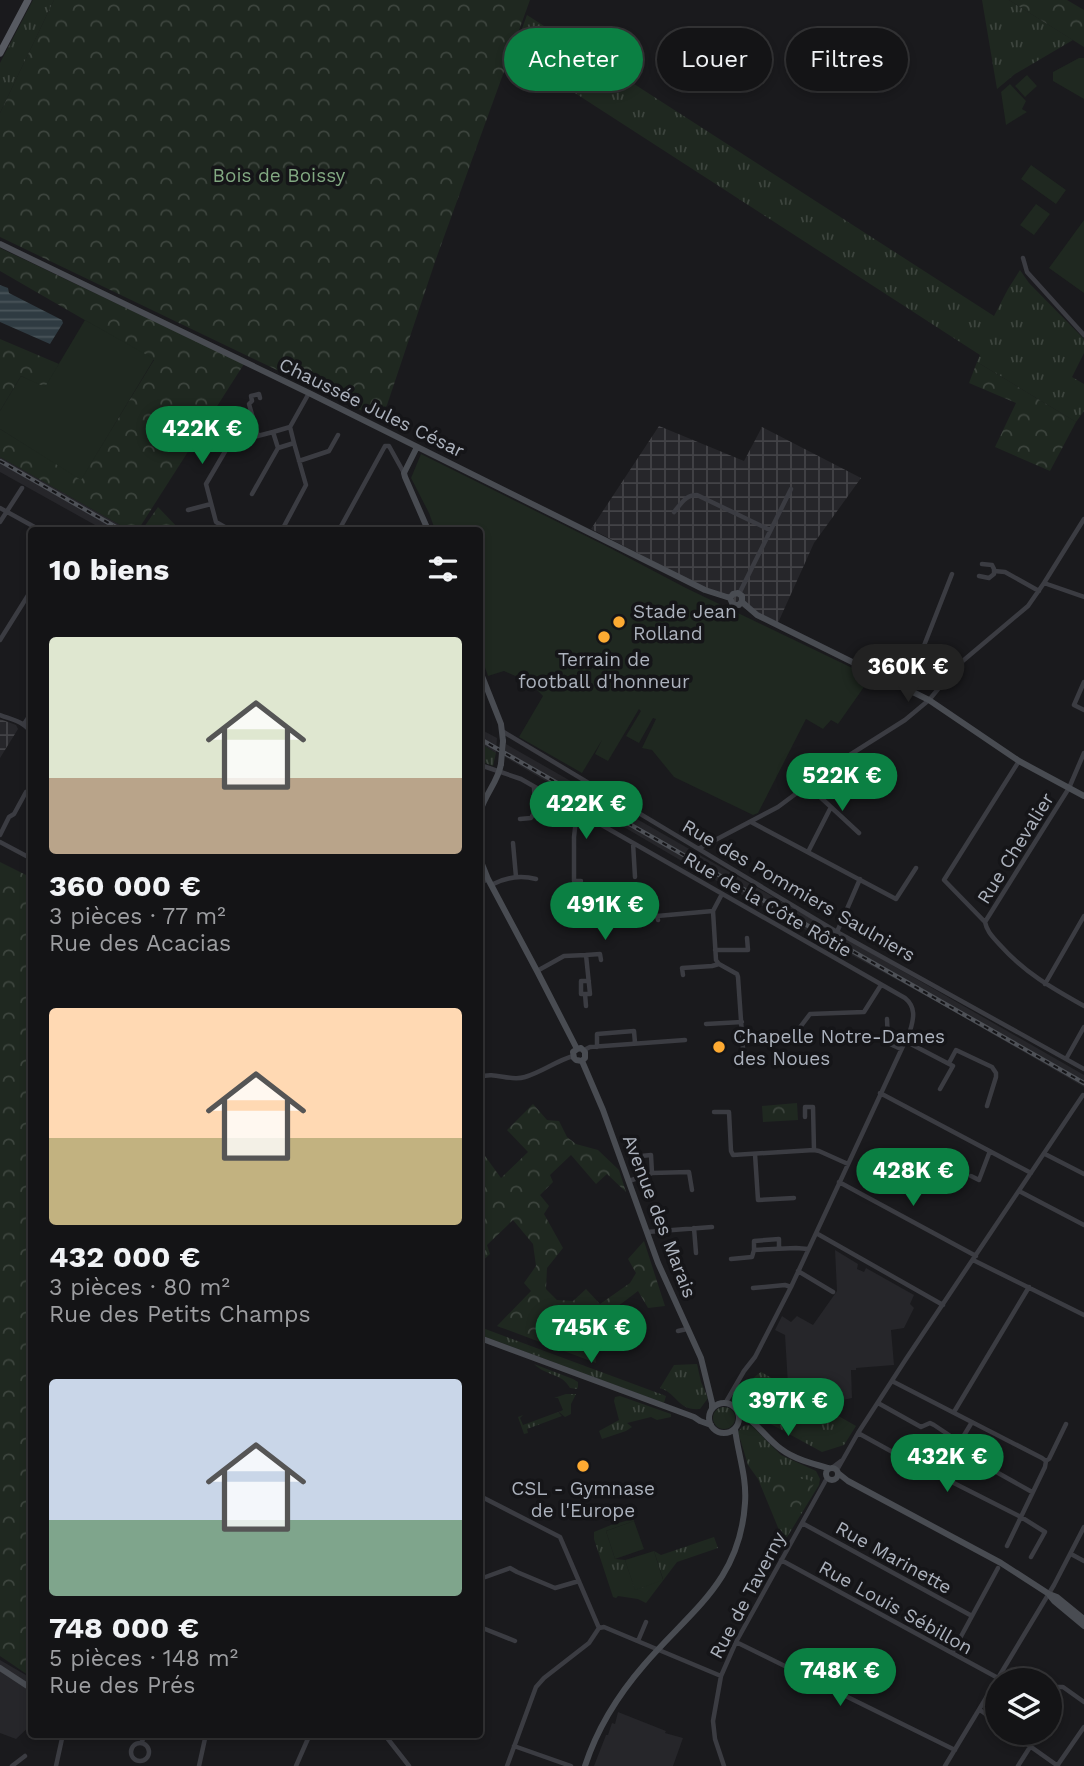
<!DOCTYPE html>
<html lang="fr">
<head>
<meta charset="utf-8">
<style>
  :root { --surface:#141416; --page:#1d1d1f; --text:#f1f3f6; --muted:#9d9ea1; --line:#333335; --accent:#0b8043 }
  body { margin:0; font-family:"Work Sans",sans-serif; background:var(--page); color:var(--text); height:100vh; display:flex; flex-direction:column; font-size:26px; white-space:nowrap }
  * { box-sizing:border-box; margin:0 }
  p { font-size:23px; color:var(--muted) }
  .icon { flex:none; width:38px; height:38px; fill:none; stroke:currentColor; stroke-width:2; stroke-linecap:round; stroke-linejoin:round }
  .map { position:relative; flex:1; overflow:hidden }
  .side { position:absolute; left:28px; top:527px; width:455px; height:1211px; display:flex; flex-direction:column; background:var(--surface); border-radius:7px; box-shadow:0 4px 10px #0003,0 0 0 2px var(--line) }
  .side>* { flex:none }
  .hud { position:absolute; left:504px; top:28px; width:474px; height:63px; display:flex; gap:14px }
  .buttons { position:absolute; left:985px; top:1668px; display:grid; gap:14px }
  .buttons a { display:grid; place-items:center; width:77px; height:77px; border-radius:50%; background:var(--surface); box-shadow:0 4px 10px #0003,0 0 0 2px var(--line); font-size:35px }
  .price { position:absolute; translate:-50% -60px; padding:0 16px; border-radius:24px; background:var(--accent); color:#fff; font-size:23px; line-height:46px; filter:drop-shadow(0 2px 4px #0008) }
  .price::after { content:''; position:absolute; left:50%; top:42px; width:21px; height:16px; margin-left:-10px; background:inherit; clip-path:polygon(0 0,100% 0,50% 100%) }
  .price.on { background:#222; color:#fff }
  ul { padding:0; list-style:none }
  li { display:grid; align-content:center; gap:14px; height:371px; padding:0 21px }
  li span { display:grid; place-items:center; height:217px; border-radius:7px; color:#555 }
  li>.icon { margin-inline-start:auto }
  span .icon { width:126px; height:126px; fill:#fffc; stroke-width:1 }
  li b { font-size:30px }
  h2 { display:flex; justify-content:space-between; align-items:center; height:84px; padding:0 21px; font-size:30px }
  .chip { padding:0 24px; border-radius:32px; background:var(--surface); box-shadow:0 4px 10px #0003,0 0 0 2px var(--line); font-size:24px; line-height:63px }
  .chip.on { background:var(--accent); color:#fff }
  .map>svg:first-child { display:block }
  .built { fill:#26262a }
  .industrial { fill:url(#industrial-grid) }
  .grass { fill:url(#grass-tufts) }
  .forest { fill:url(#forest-crowns) }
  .pitch { fill:#1f2820 }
  .water { fill:url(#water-rules) }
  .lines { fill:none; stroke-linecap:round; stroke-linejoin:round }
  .street { stroke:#3b3c42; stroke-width:4.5 }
  .secondary { stroke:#494c52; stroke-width:6 }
  .primary { stroke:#575a61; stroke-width:7 }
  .rail-casing { stroke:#4e5157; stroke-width:4.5 }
  .rail { stroke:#151518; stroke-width:2; stroke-dasharray:5; stroke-linecap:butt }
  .secondary-bridge { stroke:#494c52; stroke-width:6 }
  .poi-dot { fill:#fdaa32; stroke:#151518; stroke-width:2.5 }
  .labels { text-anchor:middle; stroke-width:7; stroke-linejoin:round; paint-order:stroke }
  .park-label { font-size:19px; fill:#82a982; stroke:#151518 }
  .street-label { font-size:19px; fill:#acb2bd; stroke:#151518 }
  .poi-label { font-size:19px; fill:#acb2bd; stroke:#151518; text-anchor:start }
</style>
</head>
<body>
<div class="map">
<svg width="1084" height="1766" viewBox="0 0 1084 1766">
  <defs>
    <pattern id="industrial-grid" width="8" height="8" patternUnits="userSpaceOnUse" patternTransform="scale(1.75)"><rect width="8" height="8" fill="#26262a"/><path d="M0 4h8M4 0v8" fill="none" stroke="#434347"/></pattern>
    <pattern id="grass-tufts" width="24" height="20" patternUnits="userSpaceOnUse" patternTransform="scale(1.75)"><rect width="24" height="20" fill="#1f2820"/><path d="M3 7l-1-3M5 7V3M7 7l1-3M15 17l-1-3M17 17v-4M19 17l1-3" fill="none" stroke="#3d453e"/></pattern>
    <pattern id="forest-crowns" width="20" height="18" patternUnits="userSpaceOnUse" patternTransform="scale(1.75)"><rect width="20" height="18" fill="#1f2820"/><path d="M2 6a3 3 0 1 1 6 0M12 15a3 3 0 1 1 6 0" fill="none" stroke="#3d453e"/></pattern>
    <pattern id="water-rules" width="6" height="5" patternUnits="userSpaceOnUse" patternTransform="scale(1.75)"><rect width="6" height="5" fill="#2f3b42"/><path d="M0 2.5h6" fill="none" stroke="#4a555b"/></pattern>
  </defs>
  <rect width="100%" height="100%" fill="#1a1a1d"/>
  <path class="built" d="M 0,457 L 129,530 L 104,530 L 0,472 Z
    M 480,729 L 497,738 L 496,753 L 480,743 Z
    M 506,744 L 1084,1075 L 1084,1087 L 939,1003 L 697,870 L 505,757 Z
    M 835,1250 L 858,1264 L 857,1269 L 864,1272 L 866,1268 L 914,1295 L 910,1304 L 914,1308 L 904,1328 L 891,1330 L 894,1365 L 856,1368 L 856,1370 L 851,1370 L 852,1398 L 838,1401 L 806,1394 L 788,1385 L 785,1335 L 775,1330 L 782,1316 L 791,1322 L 797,1316 L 813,1325 L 837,1291 Z
    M 0,1660 L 31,1678 L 31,1725 L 16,1739 L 0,1733 Z
    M 618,1712 L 666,1731 L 665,1733 L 683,1738 L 673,1766 L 594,1766 L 606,1735 L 608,1735 L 612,1723 L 615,1724 Z"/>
  <path class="industrial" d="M 659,426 L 744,461 L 762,427 L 861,478 L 814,543 L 777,625 L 591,529 Z
    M 0,719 L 16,725 L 18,729 L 0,758 Z"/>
  <path class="grass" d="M 33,0 L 54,0 L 0,113 L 0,63 Z
    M 982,0 L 1009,0 L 1073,40 L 1015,74 L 997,89 Z
    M 527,15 L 994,316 L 1008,289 L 1020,270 L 1029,283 L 1084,339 L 1084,353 L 1072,377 L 1084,384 L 1084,411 L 1076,422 L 977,362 L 980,355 L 513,53 Z
    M 480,743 L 496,753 L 493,766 L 480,761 Z
    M 480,1327 L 666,1396 L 664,1403 L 480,1335 Z
    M 534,1364 L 573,1379 L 578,1382 L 578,1387 L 577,1389 L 570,1388 C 562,1373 546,1376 534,1364 Z
    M 697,1364 L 701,1382 L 708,1398 L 700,1409 C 678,1411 678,1394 660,1388 L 674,1365 Z
    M 761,1372 L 856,1426 L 844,1445 L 822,1452 L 747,1411 L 740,1404 C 743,1390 749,1380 761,1372 Z
    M 566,1394 L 576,1394 L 571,1404 L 571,1414 L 565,1417 L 559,1412 L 563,1410 L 558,1398 L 554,1398 Z
    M 620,1396 L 671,1414 L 671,1417 L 657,1420 L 651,1417 L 627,1423 L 632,1427 L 626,1431 L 602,1439 L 599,1431 L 619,1420 L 614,1401 L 615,1397 Z
    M713 1418a11 11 0 1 1 22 0a11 11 0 1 1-22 0Z
    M 558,1412 L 562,1416 L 527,1429 L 528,1433 L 524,1434 L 518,1417 L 523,1415 L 520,1418 L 523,1425 Z
    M 746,1425 L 752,1426 L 781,1455 L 816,1471 L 820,1479 L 819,1485 L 784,1542 L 758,1479 L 748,1465 L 738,1432 L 742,1427 Z
    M 633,1519 L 634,1521 L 606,1531 L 615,1559 L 625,1560 L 635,1589 L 663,1579 L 654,1551 L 661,1555 L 714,1537 L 718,1548 L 677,1562 L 646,1603 L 638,1599 L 618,1596 L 616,1598 L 613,1597 L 594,1539 L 594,1532 L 611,1525 Z"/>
  <path class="forest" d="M 54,0 L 530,0 L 436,259 L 387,405 L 379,419 L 0,237 L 0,113 Z
    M 1009,0 L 1067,0 L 1084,10 L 1084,47 Z
    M 0,248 L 244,364 L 138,530 L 129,530 L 0,457 L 0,429 L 81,479 L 154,360 L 0,271 Z
    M 0,339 L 59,364 L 45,388 L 21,376 L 0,411 Z
    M 977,362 L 1076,422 L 1050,471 L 995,447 L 1016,403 L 969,383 Z
    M 158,507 L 180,530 L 142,530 Z
    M 0,862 L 32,878 L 31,1677 L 0,1656 Z
    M 797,1103 L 798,1120 L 763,1122 L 762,1106 Z
    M 533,1104 L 547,1120 L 559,1121 L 567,1137 L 576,1144 L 598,1150 L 619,1170 L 626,1192 L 607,1174 L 596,1184 L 571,1155 L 550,1175 L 553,1182 L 540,1195 L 549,1206 L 544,1214 L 563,1248 L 547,1268 L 546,1289 L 557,1300 L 573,1301 L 586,1289 L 600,1304 L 630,1283 L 636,1273 L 628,1259 L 644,1241 L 665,1306 L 648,1308 L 638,1291 L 605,1316 L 594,1340 L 596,1363 L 497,1326 L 531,1291 L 524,1283 L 536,1266 L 533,1244 L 513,1220 L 487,1245 L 490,1254 L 480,1263 L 480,1149 L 501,1178 L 528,1152 L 507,1130 Z
    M 790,1477 L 810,1480 L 814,1484 L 794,1516 L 780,1514 L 769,1490 L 776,1483 Z"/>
  <path class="pitch" d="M 1079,58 L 1084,58 L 1084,99 L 1053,81 L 1053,72 Z
    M 1027,75 L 1037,86 L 1025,97 L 1015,86 Z
    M 1010,84 L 1026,101 L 1022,109 L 1027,112 L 1006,125 L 1001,92 Z
    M 1031,165 L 1066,190 L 1056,204 L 1021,179 Z
    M 1036,204 L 1050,214 L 1034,235 L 1020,225 Z
    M 1084,220 L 1084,293 L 1049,268 Z
    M 85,320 L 154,359 L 81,480 L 0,429 L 0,411 L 21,376 L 45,387 Z
    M 421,454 L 610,548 L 686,588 L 871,677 L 838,724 L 831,720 L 823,729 L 806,719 L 758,813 L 753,815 L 674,777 L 652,750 L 642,748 L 656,719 L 653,718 L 639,743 L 626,736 L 641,711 L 639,709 L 608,761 L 595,754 L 602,740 L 582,773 L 519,737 L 543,696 L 529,682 L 504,671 L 488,676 L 480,653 L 480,530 L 435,530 L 429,513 L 411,478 Z
    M 634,1521 L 644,1549 L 615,1559 L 606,1531 Z
    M 654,1551 L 663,1580 L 635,1590 L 625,1560 Z"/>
  <path class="water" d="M 0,285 L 8,288 L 9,293 L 62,320 L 63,323 L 50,344 L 0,322 Z"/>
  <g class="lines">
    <path class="street" d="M 1023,258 L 1027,272 L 1084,335
      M 258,436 L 249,404 L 252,401 L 251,396 L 259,394 L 260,398
      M 278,448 L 273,432 L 290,427
      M 299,461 L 329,451 L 338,435
      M 252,494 L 278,448 L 294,443 L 290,427 L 309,393
      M 0,508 L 40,530
      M 188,510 L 211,504
      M 674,512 C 681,504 685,495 697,495 L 770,530
      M 0,522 L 22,488
      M 230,530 L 216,522 L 206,484 L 230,443 L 273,432
      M 282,530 L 306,485 L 294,443
      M 339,530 L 385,446 L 389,446 L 404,473
      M 994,571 L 1005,572 L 1039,591
      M 979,576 L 989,578 L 994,574 L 994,569 L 992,565 L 982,564
      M 1044,583 L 1084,597
      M 739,594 L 791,489
      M 0,640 L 32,589
      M 1084,682 L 1074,705 L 1084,710
      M 907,689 L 952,574
      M 0,715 C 12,720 27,722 32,735
      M 24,724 L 32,712
      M 502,731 L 837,932 L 1084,1069
      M 1019,761 L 944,880 L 985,922 C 987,932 993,937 1000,945 C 1025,973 1052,988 1084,1006
      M 480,765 L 521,779 L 905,998 C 916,1007 914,1018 910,1031 L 791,1287 L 755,1357 L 744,1371 L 726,1402
      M 807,785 L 831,807 L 808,852
      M 831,807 L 859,833
      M 577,811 L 574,837 L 574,881 L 581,881
      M 520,819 L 531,818 L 535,811 L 534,787
      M 751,822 L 896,899 L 916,868
      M 0,835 L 9,817 L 14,814 L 26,792 L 32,790
      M 0,842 L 32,859
      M 513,843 L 516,877
      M 633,843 L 635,877
      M 700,848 L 778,807 L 837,763 L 905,720 L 929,700 L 958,665 L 1028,606 L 1044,583 L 1084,519
      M 480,883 L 488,879
      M 491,885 C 506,877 520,875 536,879
      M 722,894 L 713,911 L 716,960 L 719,964 L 737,974 L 738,977 L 743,1049 L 747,1061
      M 658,920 L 657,916 L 713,911
      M 985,922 L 1069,788 L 1084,753
      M 837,932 L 860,879
      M 715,950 L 748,950 L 747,938
      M 586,955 L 600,954 L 601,960
      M 537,971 L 564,956 L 586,955 L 590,994 L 581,994 L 581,981 L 589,981
      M 683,975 L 682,968 L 712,966 L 719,964
      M 1045,984 L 1084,916
      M 585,994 L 586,1006
      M 887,1019 L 888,1041 L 890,1044 L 901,1049
      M 706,1024 L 742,1022
      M 795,1034 L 810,1014 L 864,1012 L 881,985
      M 905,1041 L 953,1066 L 940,1089
      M 597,1047 L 597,1034 L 634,1031 L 635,1043
      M 584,1050 L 590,1047 L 685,1040
      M 1066,1059 L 1084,1027
      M 949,1063 L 956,1050 L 992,1067 L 996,1073 L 996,1077 L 987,1106
      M 480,1077 C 495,1071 509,1082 525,1077 C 542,1072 556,1061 573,1056
      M 880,1093 L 1031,1173
      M 714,1112 L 729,1112 L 731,1151 L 733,1155 L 814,1150 L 819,1151 L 848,1164
      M 805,1117 L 805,1107 L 813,1107 L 814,1150
      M 755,1154 L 758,1200 L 794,1198
      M 1045,1154 L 1084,1174
      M 643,1176 L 641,1156 L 651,1155 L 652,1173
      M 971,1176 L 979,1180 L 990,1151
      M 629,1181 L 652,1173 L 689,1172 L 692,1190
      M 839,1182 L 976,1256
      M 1019,1191 L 1084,1225
      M 694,1228 L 696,1253
      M 647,1232 L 712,1227
      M 816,1233 L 943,1305
      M 754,1250 L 754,1241 L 779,1239 L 779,1248
      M 731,1259 L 752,1257 L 754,1250 L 796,1248 L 808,1249
      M 973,1260 L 1084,1315
      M 798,1271 L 833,1292
      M 753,1288 L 785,1285 L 791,1287
      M 678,1331 L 687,1329
      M 892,1381 L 1042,1458 L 1046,1461
      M 878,1403 L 921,1427 L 930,1423 L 934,1425 L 988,1461 L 991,1469 L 1032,1492
      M 734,1406 L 736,1388
      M 954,1412 L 1029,1287
      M 858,1433 L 936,1476 L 942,1477 L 1021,1517 L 1045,1532 L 1031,1557
      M 960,1442 L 972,1422
      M 833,1467 L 841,1461
      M 837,1470 L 858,1433 L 906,1359 L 1083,1095
      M 480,1496 L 560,1537 L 599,1628
      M 802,1523 L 972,1616
      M 1007,1546 L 1045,1467 L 1046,1461 L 1049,1459 L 1066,1424
      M 1071,1554 L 1084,1561
      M 781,1560 L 998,1678
      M 480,1579 L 510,1568 L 517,1572 L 555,1588 L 579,1581
      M 480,1627 L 515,1641
      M 638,1641 L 646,1622
      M 736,1642 L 955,1750
      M 952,1653 L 998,1568
      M 1050,1697 L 1058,1687 L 1063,1687 L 1084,1702
      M 980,1710 L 998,1723
      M 1010,1732 L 1058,1766
      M 384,1734 L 409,1766
      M 142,1743 L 144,1734
      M131 1752a9 9 0 1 1 18 0a9 9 0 1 1-18 0Z
      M 514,1746 L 571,1766
      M 12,1766 L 25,1756
      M 56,1766 L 63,1734
      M 199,1766 L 206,1734
      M 296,1766 L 310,1734
      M 507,1766 L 536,1687 L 544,1678 L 589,1643 L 599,1628 L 604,1627 L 721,1676
      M 724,1766 L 715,1739 L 713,1721 L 721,1676 L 736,1642 L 827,1478
      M 945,1766 L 1054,1585 L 1084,1527
      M 1018,1766 L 1030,1747
      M 1057,1766 L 1084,1727"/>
    <path class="secondary" d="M 0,244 L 309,393 L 705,590 L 730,598 L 733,605 L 739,605 L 742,601 L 742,596 L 738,593 L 733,594 L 730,598
      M 417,447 L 404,473 L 405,477 L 428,530
      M 742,602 L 757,615 L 929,700 L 1019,761 L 1084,796
      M 480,671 L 501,724 L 503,741
      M 480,812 C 485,794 498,782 501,764
      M 480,859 L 488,879 L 537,971 L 577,1049
      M 582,1061 L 585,1058 L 585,1052 L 581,1048 L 577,1049 L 573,1052 L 574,1058 L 576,1060 L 582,1061 L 603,1110 L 658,1263 L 701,1358 L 712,1403 L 712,1409
      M 480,1338 L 694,1417 L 700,1421 L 711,1425
      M709 1418a15 15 0 1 1 30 0a15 15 0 1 1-30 0Z
      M 739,1412 C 758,1423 765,1437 781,1449 C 794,1459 813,1464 828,1468
      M826 1474a6 6 0 1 1 12 0a6 6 0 1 1-12 0Z
      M 838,1473 L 848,1481 L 1001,1563 L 1049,1594 L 1057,1597 L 1084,1619
      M 1050,1596 L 1054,1601 L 1084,1626
      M 0,1668 L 32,1689
      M 585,1766 C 597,1729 618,1695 644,1665 C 690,1611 740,1582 745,1503 C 747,1477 738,1454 735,1429"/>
    <path class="primary" d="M 0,53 L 28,0"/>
    <defs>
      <path id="rail" d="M 0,461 L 121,530
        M 480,739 L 1084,1083"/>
    </defs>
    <use href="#rail" class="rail-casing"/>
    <use href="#rail" class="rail"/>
    <path class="secondary-bridge" d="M 501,764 L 503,741"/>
  </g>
  <g class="poi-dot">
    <circle cx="619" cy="622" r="7"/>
    <circle cx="604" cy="637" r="7"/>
    <circle cx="719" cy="1047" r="7"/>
    <circle cx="583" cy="1466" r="7"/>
  </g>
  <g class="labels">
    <g class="park-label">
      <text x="279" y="182">Bois de Boissy</text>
    </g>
    <g class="street-label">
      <text transform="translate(372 407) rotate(26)" y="7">Chaussée Jules César</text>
      <text transform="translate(1015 848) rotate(-58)" y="7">Rue Chevalier</text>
      <text transform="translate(799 890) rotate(30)" y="7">Rue des Pommiers Saulniers</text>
      <text transform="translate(768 904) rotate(30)" y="7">Rue de la Côte Rôtie</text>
      <text transform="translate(660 1216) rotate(69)" y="7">Avenue des Marais</text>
      <text transform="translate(894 1557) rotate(29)" y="7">Rue Marinette</text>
      <text transform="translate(747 1595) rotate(-62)" y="7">Rue de Taverny</text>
      <text transform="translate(896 1607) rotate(29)" y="7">Rue Louis Sébillon</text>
    </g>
    <g class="poi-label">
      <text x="633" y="618">Stade Jean<tspan x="633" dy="22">Rolland</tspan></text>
      <text x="604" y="666" text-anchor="middle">Terrain de<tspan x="604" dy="22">football d'honneur</tspan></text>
      <text x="733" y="1043">Chapelle Notre-Dames<tspan x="733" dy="22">des Noues</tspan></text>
      <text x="583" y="1495" text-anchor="middle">CSL - Gymnase<tspan x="583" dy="22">de l'Europe</tspan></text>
    </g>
  </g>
</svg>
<div class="buttons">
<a><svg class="icon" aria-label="layers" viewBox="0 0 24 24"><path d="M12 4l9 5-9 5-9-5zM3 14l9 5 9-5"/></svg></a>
</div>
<b class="price" style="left:202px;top:466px">422K €</b>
<b class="price on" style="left:908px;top:704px">360K €</b>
<b class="price" style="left:842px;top:813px">522K €</b>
<b class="price" style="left:586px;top:841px">422K €</b>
<b class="price" style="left:605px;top:942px">491K €</b>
<b class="price" style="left:913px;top:1208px">428K €</b>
<b class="price" style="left:591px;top:1365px">745K €</b>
<b class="price" style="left:788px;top:1438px">397K €</b>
<b class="price" style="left:947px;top:1494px">432K €</b>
<b class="price" style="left:840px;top:1708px">748K €</b>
<div class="hud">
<a class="chip on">Acheter</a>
<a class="chip">Louer</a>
<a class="chip">Filtres</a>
</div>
<section class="side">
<h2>10 biens<svg class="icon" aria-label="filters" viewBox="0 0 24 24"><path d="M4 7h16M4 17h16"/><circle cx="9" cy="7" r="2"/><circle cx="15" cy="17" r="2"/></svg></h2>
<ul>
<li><span style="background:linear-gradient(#dfe7d0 65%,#b9a48a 0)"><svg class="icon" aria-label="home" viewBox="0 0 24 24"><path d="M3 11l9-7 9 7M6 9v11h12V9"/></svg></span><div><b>360 000 €</b><p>3 pièces · 77 m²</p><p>Rue des Acacias</p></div></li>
<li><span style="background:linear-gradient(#ffd9b3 60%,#c2b280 0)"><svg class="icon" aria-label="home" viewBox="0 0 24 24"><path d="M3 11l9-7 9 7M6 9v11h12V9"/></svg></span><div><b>432 000 €</b><p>3 pièces · 80 m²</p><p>Rue des Petits Champs</p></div></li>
<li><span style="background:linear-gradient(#c9d6e8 65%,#7fa58c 0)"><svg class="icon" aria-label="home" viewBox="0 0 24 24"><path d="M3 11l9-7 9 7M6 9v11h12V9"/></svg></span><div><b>748 000 €</b><p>5 pièces · 148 m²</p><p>Rue des Prés</p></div></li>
</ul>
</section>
</div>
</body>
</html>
